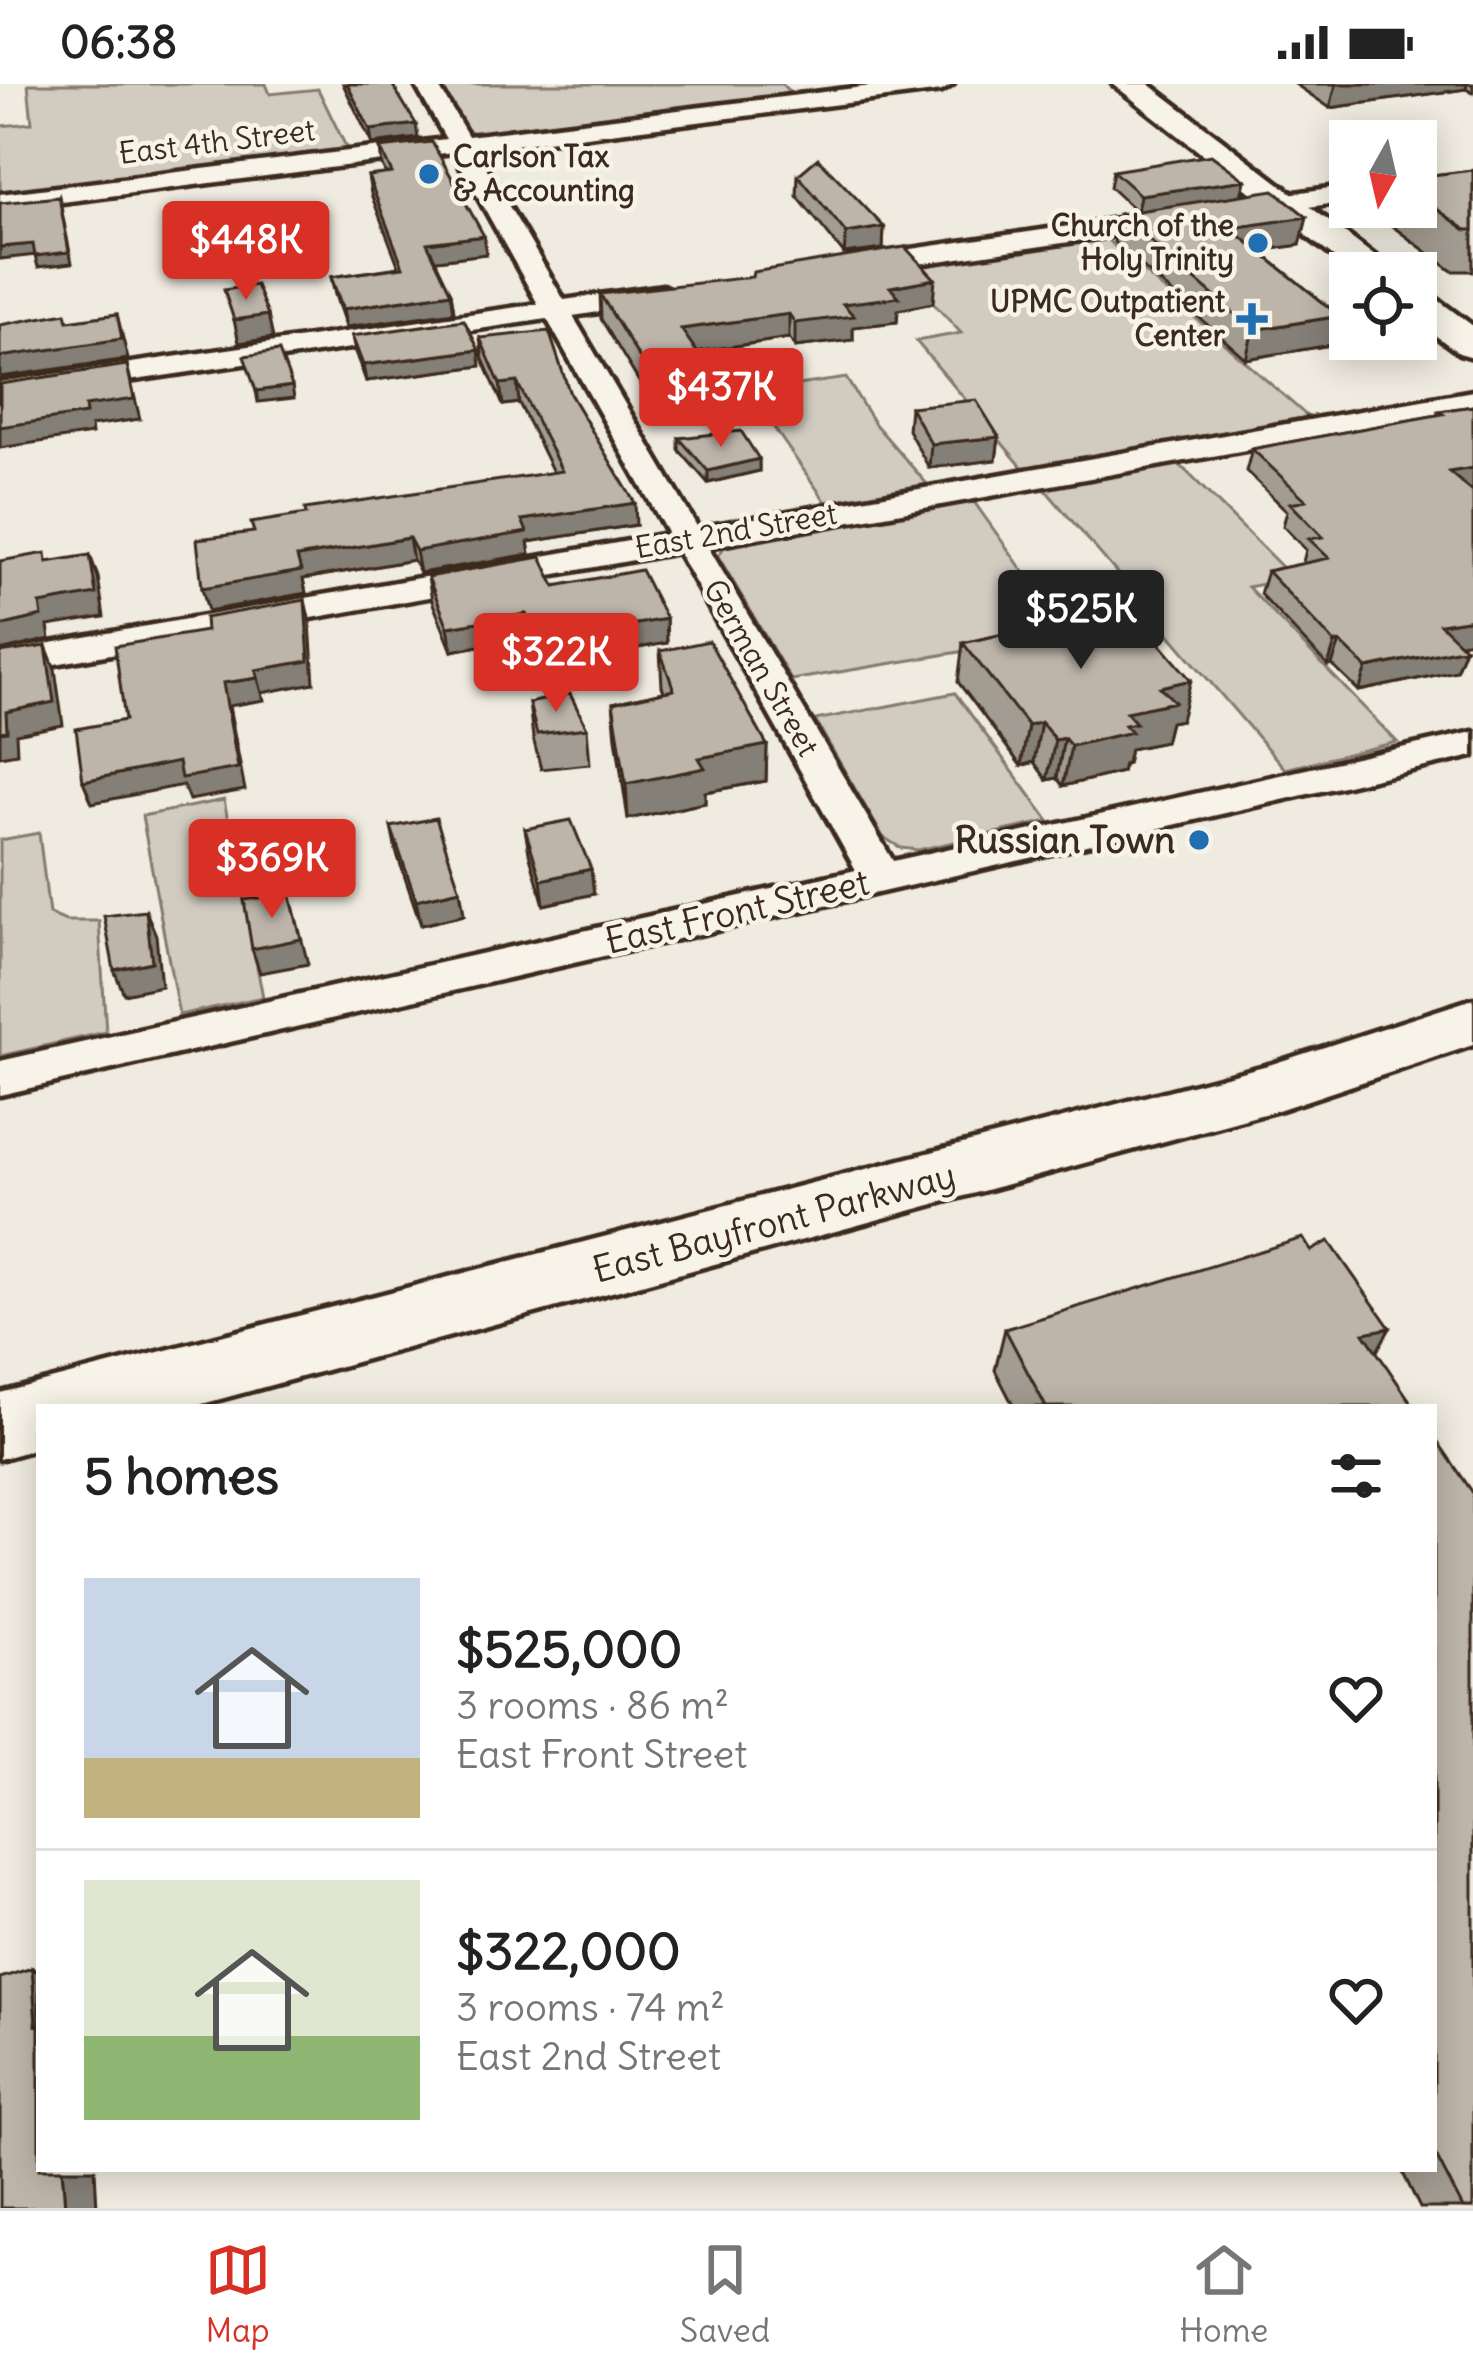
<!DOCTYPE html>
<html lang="en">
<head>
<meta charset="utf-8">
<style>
  :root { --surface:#fff; --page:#f2f2f2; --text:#222; --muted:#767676; --line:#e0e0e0; --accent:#d93025 }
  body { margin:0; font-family:Delius,sans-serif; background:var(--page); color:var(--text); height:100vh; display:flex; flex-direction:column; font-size:45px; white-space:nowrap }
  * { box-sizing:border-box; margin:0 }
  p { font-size:39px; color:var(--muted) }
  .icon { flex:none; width:66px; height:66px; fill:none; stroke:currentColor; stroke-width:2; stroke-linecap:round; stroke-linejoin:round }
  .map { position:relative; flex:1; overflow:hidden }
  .details { position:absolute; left:36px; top:1320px; width:1401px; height:768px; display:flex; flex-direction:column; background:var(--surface); border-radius:0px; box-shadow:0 6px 30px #0003 }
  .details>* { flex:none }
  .needle { width:78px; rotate:188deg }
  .buttons { position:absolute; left:1329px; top:36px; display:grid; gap:24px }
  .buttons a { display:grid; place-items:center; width:108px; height:108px; border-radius:0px; background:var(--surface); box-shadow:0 6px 30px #0003; font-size:60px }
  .price { position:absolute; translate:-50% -102px; padding:0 27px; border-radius:12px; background:var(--accent); color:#fff; font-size:39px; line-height:78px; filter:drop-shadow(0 3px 6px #0008) }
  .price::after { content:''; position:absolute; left:50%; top:72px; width:36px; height:27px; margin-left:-18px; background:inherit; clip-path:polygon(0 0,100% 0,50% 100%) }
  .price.active { background:#222; color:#fff }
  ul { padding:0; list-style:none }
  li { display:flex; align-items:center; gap:36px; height:300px; padding:0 48px }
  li+li { border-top:3px solid var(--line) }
  li span { display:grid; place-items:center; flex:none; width:336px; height:240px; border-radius:0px; color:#555 }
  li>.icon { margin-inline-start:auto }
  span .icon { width:144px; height:144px; fill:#fffc; stroke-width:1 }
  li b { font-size:51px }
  h2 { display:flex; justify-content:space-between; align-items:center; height:144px; padding:0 48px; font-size:51px }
  .status { display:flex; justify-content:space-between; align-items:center; height:84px; padding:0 60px; background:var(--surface); direction:ltr }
  .status svg { height:33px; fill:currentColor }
  .menu { display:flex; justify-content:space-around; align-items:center; height:168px; border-top:3px solid var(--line); background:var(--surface); font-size:33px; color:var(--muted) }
  .menu a { display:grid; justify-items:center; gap:6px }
  .menu .active { color:var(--accent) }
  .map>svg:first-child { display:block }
  .green { fill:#d1cbc0; stroke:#867a6f; stroke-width:3 }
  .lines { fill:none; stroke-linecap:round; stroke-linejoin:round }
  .street-casing { stroke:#3b2a1e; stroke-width:9 }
  .secondary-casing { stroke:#3b2a1e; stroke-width:9 }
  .highway-casing { stroke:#3b2a1e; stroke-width:9 }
  .street { fill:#f7f3e8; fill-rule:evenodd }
  .secondary { fill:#f7f3e8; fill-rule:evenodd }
  .highway { fill:#f7f3e8; fill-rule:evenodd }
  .wall { fill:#a39c92; stroke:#3b2a1e; stroke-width:3 }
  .shaded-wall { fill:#847f77; stroke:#3b2a1e; stroke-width:3 }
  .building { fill:#bdb5aa; stroke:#3b2a1e; stroke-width:3 }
  .poi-dot { fill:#1f6fb2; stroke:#f7f3e8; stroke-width:4.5 }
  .labels { text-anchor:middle; stroke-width:9; stroke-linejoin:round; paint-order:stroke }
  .far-street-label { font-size:30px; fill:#3b2a1e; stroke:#f7f3e8 }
  .far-poi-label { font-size:30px; font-weight:bold; fill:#3b2a1e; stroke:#f7f3e8; text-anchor:end }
  .poi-label { font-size:36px; font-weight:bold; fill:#3b2a1e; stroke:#f7f3e8; text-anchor:end }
  .street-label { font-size:36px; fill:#3b2a1e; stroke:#f7f3e8 }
</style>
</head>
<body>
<div class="status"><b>06:38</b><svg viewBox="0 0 49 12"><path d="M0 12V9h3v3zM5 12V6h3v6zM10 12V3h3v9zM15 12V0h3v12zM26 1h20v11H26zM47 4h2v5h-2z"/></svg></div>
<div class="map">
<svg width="1473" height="2124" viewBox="0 0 1473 2124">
  <rect width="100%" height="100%" fill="#efebe0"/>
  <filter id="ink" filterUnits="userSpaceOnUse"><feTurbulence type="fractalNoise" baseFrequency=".00833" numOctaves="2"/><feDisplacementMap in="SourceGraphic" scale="24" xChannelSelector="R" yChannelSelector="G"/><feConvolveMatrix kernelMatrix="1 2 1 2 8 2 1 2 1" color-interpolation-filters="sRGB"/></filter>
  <g filter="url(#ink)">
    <path class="green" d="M 28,0 L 266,0 L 270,10 L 318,5 L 349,69 L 0,110 L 0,42 L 32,39 Z
      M 439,0 L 782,0 L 794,13 L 477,51 L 463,43 Z
      M 1103,152 L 1308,333 L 1023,384 L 916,257 L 961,249 L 899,182 Z
      M 846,294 L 874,339 L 927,400 L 826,418 L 749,308 Z
      M 1177,378 L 1293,494 L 1248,503 L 1397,658 L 1285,685 L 1043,403 Z
      M 972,415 L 1068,550 L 791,596 L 718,472 L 727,459 Z
      M 955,609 L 1049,737 L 918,766 L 901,764 L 883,753 L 815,636 Z
      M 224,716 L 263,913 L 179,931 L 142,732 Z
      M 39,749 L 49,830 L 66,837 L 99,837 L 106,948 L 0,972 L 0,756 Z"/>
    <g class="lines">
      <defs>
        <path id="street" d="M 415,0 L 437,0 L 468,52 L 887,0 L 953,0 L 942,7 L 476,66 L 564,216 L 663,202 L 677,210 L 663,218 L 573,232 L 698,444 L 1473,307 L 1473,325 L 708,463 L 893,777 L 1473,648 L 1473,672 L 0,1011 L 0,977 L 856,786 L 678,468 L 0,590 L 0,568 L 668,450 L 547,235 L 0,316 L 0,298 L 538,220 L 453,68 L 0,126 L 0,110 L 446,55 Z
          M 1350,101 L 1350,117 L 850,190 L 836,182 L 850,174 Z"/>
        <path id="secondary" d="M 1113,0 L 1149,0 L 1397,189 L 1354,189 Z
          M 1416,206 L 1430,210 L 1473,242 L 1473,273 L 1459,269 L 1416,237 Z"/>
        <path id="highway" d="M 1473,915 L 1473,961 L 1275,1027 L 191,1323 L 39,1323 L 39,1364 L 0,1375 L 0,1309 L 1272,980 Z"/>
      </defs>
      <use href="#street" class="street-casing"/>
      <use href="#secondary" class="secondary-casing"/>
      <use href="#highway" class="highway-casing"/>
      <use href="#street" class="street"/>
      <use href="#secondary" class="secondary"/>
      <use href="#highway" class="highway"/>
    </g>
    <path class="wall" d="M 343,0 L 392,0 L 418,54 L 372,60 Z
      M 1295,0 L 1473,0 L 1473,9 L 1466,5 L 1330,24 Z
      M 380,64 L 484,152 L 486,170 L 435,176 L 451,209 L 454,228 L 346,243 L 335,211 L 331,193 L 399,183 L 371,110 L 368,92 L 386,90 L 382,82 Z
      M 1473,86 L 1473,187 L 1452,187 L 1384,136 L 1388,123 L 1416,123 L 1416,93 Z
      M 1113,87 L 1245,96 L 1242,111 L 1307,133 L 1300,161 L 1259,167 L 1340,232 L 1331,261 L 1246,275 L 1114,158 L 1119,130 L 1137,128 L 1110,103 Z
      M 798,91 L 884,143 L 883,165 L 844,170 L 797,112 Z
      M 600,210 L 933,219 L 898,226 L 897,238 L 853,243 L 853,256 L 795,263 L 789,254 L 697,268 L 708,284 L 708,309 L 652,319 L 601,235 Z
      M 352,252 L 481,282 L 366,297 L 355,268 Z
      M 480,254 L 570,310 L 636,441 L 528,458 L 530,470 L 420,489 L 413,476 L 303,495 L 306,509 L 208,527 L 553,388 L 519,319 L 503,321 L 483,275 Z
      M 1473,322 L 1471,406 L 1460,559 L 1465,564 L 1456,587 L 1359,607 L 1332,581 L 1328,582 L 1260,510 L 1267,487 L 1304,480 L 1303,478 L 1306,466 L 1283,442 L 1287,427 L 1246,387 L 1252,365 L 1437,331 L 1439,327 Z
      M 910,323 L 999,353 L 996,376 L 929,384 L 908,346 Z
      M 679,354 L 759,375 L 759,387 L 708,399 L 679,366 Z
      M 428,493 L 555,502 L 666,535 L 667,559 L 555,578 L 548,564 L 534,565 L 529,553 L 452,567 L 432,517 Z
      M 1073,524 L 1181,636 L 1170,638 L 1165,658 L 1130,665 L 1127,679 L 1124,680 L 1122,688 L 1063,702 L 1057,694 L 1047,696 L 1034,678 L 1021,682 L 958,598 L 963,559 L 1071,535 Z
      M 660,567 L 767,661 L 766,697 L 705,708 L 705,719 L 628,735 L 616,654 L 613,619 L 664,608 L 662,602 Z
      M 529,619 L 587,644 L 590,680 L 541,685 L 533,654 Z
      M 391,743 L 460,806 L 464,831 L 421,841 L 396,767 Z
      M 525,745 L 594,810 L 544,821 L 529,769 Z
      M 1311,1167 L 1390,1244 L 1376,1268 L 1414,1323 L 1014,1323 L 995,1286 L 1005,1245 Z
      M 1434,1352 L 1473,2124 L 1420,2124 L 1401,2085 L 1434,2085 Z"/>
    <path class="shaded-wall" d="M 1336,0 L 1467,0 L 1466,5 L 1330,24 Z
      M 416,40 L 418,54 L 372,60 L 370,46 Z
      M 1245,96 L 1241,112 L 1137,128 L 1140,111 Z
      M 59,113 L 72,179 L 38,183 L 35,172 Z
      M 1307,133 L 1300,161 L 1224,172 L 1230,144 Z
      M 884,143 L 883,165 L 844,170 L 846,149 Z
      M 484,152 L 486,170 L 429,177 L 427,159 Z
      M 33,160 L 37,171 L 0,175 L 0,163 Z
      M 935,195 L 933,219 L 898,226 L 897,238 L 853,243 L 853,256 L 795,263 L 795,239 L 890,203 Z
      M 451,209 L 454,228 L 346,243 L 343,225 Z
      M 117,230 L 128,275 L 0,293 L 0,273 Z
      M 789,230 L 789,254 L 682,270 L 681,245 Z
      M 268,231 L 273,254 L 239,259 L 234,236 Z
      M 1340,232 L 1331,261 L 1246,275 L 1253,246 Z
      M 479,266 L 481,282 L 366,297 L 363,281 Z
      M 127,281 L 140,335 L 91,342 L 92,350 L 0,364 L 0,343 L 85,322 Z
      M 708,284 L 708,309 L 652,319 L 651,293 Z
      M 517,298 L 519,319 L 503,321 L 500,300 Z
      M 292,302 L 294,314 L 258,318 L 256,307 Z
      M 999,353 L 996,376 L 929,384 L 931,360 Z
      M 759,375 L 759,387 L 708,399 L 708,387 Z
      M 1473,384 L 1473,405 L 1441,411 L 1449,388 Z
      M 635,419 L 636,441 L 528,458 L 530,470 L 420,489 L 416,467 L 522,436 Z
      M 409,454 L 413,476 L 303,495 L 306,509 L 208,527 L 202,504 L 297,473 Z
      M 90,471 L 98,493 L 104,533 L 48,542 L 50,555 L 0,567 L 0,542 Z
      M 305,516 L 310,539 L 314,599 L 262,609 L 256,586 Z
      M 526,530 L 529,553 L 452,567 L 448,543 Z
      M 666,535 L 667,559 L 555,578 L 553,554 Z
      M 1473,535 L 1473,557 L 1432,563 L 1440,540 Z
      M 1340,558 L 1332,581 L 1328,582 L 1335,559 Z
      M 46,562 L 55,585 L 63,641 L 16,650 L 17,669 L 0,672 L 0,648 L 6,628 Z
      M 1465,564 L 1456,587 L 1359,607 L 1367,584 Z
      M 258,594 L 264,616 L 229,622 L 245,706 L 189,716 L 183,701 L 92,719 L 83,697 L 178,678 L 223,599 Z
      M 1191,596 L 1181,636 L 1170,638 L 1165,658 L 1130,665 L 1127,679 L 1124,680 L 1122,688 L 1063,702 L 1071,662 L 1160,603 Z
      M 1041,638 L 1034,678 L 1021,682 L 1028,642 Z
      M 1064,654 L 1057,694 L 1047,696 L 1055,656 Z
      M 767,661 L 766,697 L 705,708 L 705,719 L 628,735 L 626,700 L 699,674 Z
      M 591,785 L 594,810 L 544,821 L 541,796 Z
      M 460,806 L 464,831 L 421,841 L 416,816 Z
      M 290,810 L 308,880 L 260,889 L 252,865 Z
      M 146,827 L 156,851 L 161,902 L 124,910 L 114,886 Z
      M 1390,1244 L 1367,1285 L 1364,1249 Z
      M 32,1884 L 39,1889 L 39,1943 L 36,1941 Z
      M 62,2085 L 95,2085 L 97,2124 L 65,2124 Z"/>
    <path class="building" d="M 347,0 L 392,0 L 416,40 L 370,46 Z
      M 432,58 L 484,152 L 427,159 L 451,209 L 343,225 L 331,193 L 403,183 L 368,92 L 392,89 L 380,64 Z
      M 1211,71 L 1245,96 L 1140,111 L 1113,87 Z
      M 818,74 L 884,143 L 846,149 L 798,91 Z
      M 1473,86 L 1473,146 L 1466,146 L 1416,110 L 1416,93 Z
      M 1274,106 L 1307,133 L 1230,144 L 1340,232 L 1253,246 L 1119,130 Z
      M 59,113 L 69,168 L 35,172 L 33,160 L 0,163 L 0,119 Z
      M 905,163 L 935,195 L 890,203 L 899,213 L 843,220 L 854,232 L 795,239 L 789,230 L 681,245 L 708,284 L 651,293 L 600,210 L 752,193 L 753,188 Z
      M 256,201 L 268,231 L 234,236 L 224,206 Z
      M 66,229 L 68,237 L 117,230 L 122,255 L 0,273 L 0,241 Z
      M 464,236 L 479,266 L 363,281 L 352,252 Z
      M 549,247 L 570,310 L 635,419 L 522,436 L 527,448 L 416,467 L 409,454 L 297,473 L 301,487 L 202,504 L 197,455 L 254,448 L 251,439 L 306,430 L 305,425 L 562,387 L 517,298 L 500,300 L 480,254 Z
      M 279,267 L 292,302 L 256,307 L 244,272 Z
      M 127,281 L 134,315 L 85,322 L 86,330 L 0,343 L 0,300 Z
      M 976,316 L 999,353 L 931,360 L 910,323 Z
      M 1473,322 L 1473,384 L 1449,388 L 1473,408 L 1473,535 L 1440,540 L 1465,564 L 1367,584 L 1340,558 L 1335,559 L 1267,487 L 1329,474 L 1309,455 L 1323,453 L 1290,419 L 1306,416 L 1252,365 L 1443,330 L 1439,327 Z
      M 741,347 L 759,375 L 708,387 L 679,354 Z
      M 46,469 L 47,478 L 90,471 L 96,510 L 40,520 L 42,532 L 0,542 L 0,477 Z
      M 541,473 L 555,502 L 641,486 L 666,535 L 553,554 L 546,540 L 532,541 L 526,530 L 448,543 L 428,493 Z
      M 305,516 L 309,577 L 256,586 L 258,594 L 223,599 L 238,684 L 181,694 L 178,678 L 83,697 L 76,645 L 125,636 L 115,562 L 206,547 L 205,534 Z
      M 1124,518 L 1191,596 L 1160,603 L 1175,618 L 1126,628 L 1136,639 L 1125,641 L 1131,648 L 1071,662 L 1064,654 L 1055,656 L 1041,638 L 1028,642 L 963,559 L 1078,534 L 1073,524 Z
      M 709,557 L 767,661 L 699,674 L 705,684 L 626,700 L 613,619 L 674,606 L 660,567 Z
      M 46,562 L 54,618 L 6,628 L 7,647 L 0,648 L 0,569 Z
      M 570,610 L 587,644 L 537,650 L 529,619 Z
      M 436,734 L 460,806 L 416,816 L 391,743 Z
      M 571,736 L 591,785 L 541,796 L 525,745 Z
      M 290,810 L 301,855 L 252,865 L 244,816 Z
      M 146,827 L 152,878 L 114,886 L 104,832 Z
      M 1303,1154 L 1311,1167 L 1329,1157 L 1390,1244 L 1364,1249 L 1414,1323 L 1046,1323 L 1005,1245 Z
      M 1434,1352 L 1473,1409 L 1473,2124 L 1463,2124 L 1434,2068 Z
      M 32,1884 L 36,1941 L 39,1940 L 39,2085 L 62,2085 L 65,2124 L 0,2124 L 0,1894 Z"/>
  </g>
  <g class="poi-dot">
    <circle cx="429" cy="90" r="12"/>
    <circle cx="1258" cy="159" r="12"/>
    <path d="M1246 217h12v12h12v12h-12v12h-12v-12h-12v-12h12z"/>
    <circle cx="1199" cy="756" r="12"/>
  </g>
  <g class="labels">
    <g class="far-street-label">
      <text transform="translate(217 58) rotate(-7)" y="10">East 4th Street</text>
      <text transform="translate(736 447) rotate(-10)" y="10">East 2nd Street</text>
      <text transform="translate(761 584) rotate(60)" y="10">German Street</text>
    </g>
    <g class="far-poi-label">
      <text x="453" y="83" text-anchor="start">Carlson Tax<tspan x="453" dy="34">&amp; Accounting</tspan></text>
      <text x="1234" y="152">Church of the<tspan x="1234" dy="34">Holy Trinity</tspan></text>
      <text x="1225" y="228">UPMC Outpatient<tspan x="1225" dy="34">Center</tspan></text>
    </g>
    <g class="poi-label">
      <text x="1175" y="769">Russian Town</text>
    </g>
    <g class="street-label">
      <text transform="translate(737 827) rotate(-13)" y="13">East Front Street</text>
      <text transform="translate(774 1138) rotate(-15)" y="13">East Bayfront Parkway</text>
    </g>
  </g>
</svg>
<div class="buttons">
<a><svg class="needle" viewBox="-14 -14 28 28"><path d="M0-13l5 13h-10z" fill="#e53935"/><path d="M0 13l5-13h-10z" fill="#767676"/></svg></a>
<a><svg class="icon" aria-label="locate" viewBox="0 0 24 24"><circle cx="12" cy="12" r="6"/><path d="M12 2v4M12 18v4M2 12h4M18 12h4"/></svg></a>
</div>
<b class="price" style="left:246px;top:219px">$448K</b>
<b class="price" style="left:721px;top:366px">$437K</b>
<b class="price active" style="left:1081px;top:588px">$525K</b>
<b class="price" style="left:556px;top:631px">$322K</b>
<b class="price" style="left:272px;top:837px">$369K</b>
<section class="details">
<h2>5 homes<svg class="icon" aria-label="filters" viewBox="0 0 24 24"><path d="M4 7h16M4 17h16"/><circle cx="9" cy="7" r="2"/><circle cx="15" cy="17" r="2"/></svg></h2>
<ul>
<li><span style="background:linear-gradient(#c9d6e8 75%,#c2b280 0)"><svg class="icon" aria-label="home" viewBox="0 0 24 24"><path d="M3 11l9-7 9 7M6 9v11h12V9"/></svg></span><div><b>$525,000</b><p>3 rooms · 86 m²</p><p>East Front Street</p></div><svg class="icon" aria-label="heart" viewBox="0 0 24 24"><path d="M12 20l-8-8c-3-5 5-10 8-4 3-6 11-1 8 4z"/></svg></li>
<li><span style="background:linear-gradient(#dfe7d0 65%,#8fb573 0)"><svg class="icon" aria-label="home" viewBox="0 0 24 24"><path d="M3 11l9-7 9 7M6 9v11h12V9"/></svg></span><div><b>$322,000</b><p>3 rooms · 74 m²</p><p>East 2nd Street</p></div><svg class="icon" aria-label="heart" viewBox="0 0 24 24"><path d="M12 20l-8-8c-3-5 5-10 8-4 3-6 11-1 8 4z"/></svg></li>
</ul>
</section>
</div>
<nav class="menu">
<a class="active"><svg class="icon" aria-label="map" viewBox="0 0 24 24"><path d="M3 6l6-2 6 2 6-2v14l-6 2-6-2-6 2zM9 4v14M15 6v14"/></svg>Map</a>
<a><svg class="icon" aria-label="saved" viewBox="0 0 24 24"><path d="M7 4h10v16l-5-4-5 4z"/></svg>Saved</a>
<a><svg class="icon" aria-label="home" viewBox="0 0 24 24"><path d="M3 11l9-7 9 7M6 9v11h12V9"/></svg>Home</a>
</nav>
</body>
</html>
